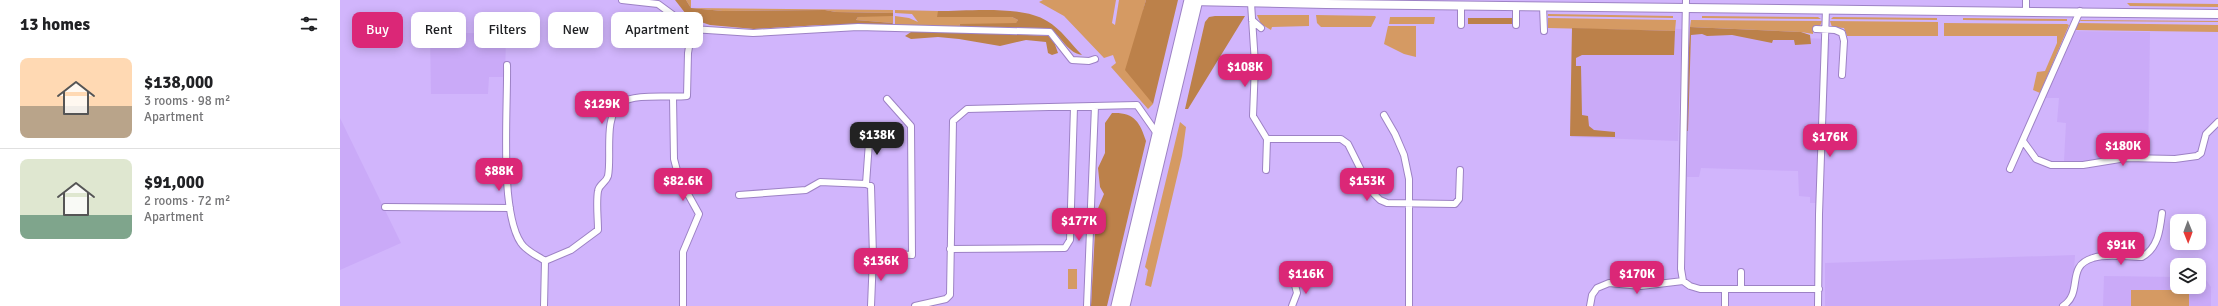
<!DOCTYPE html>
<html lang="en">
<head>
<meta charset="utf-8">
<style>
  :root { --surface:#fff; --page:#f2f2f2; --text:#202124; --muted:#757577; --line:#e0e0e0; --accent:#db2777 }
  body { margin:0; font-family:Signika,sans-serif; background:var(--page); color:var(--text); height:100vh; display:flex; flex-direction:column; font-size:15px; white-space:nowrap }
  * { box-sizing:border-box; margin:0 }
  p { font-size:13px; color:var(--muted) }
  .icon { flex:none; width:22px; height:22px; fill:none; stroke:currentColor; stroke-width:2; stroke-linecap:round; stroke-linejoin:round }
  .map { position:relative; flex:1; overflow:hidden }
  .drawer { display:flex; flex-direction:column; background:var(--surface); width:340px }
  .drawer>* { flex:none }
  .banner { position:absolute; left:12px; top:12px; width:380px; height:36px; display:flex; gap:8px }
  .needle { width:26px; rotate:179deg }
  .controls { position:absolute; left:1830px; top:214px; display:grid; gap:8px }
  .controls a { display:grid; place-items:center; width:36px; height:36px; border-radius:8px; background:var(--surface); box-shadow:0 2px 10px #0003; font-size:20px }
  .price { position:absolute; translate:-50% -34px; padding:0 9px; border-radius:8px; background:var(--accent); color:#fff; font-size:13px; line-height:26px; filter:drop-shadow(0 1px 2px #0008) }
  .price::after { content:''; position:absolute; left:50%; top:24px; width:12px; height:9px; margin-left:-6px; background:inherit; clip-path:polygon(0 0,100% 0,50% 100%) }
  .price.on { background:#222; color:#fff }
  ul { padding:0; list-style:none }
  li { display:flex; align-items:center; gap:12px; height:100px; padding:0 20px }
  li+li { border-top:1px solid var(--line) }
  li span { display:grid; place-items:center; flex:none; width:112px; height:80px; border-radius:8px; color:#555 }
  li>.icon { margin-inline-start:auto }
  span .icon { width:48px; height:48px; fill:#fffc; stroke-width:1 }
  li b { font-size:17px }
  h2 { display:flex; justify-content:space-between; align-items:center; height:48px; padding:0 20px; font-size:17px }
  .chip { padding:0 14px; border-radius:8px; background:var(--surface); box-shadow:0 2px 10px #0003; font-size:14px; line-height:36px }
  .chip.on { background:var(--accent); color:#fff }
  main { display:flex; flex:1; min-height:0 }
  .map>svg:first-child { display:block }
  .built { fill:#caaaf8 }
  .green { fill:#d59a63 }
  .forest { fill:#bc814a }
  .lines { fill:none; stroke-linecap:round; stroke-linejoin:round }
  .minor-casing { stroke:#9d82c5; stroke-width:8 }
  .major-casing { stroke:#9d82c5; stroke-width:10 }
  .highway-casing { stroke:#9d82c5; stroke-width:11 }
  .minor { stroke:#fff; stroke-width:6 }
  .major { stroke:#fff; stroke-width:8 }
  .highway { stroke:#fff; stroke-width:9 }
</style>
</head>
<body>
<main>
<section class="drawer">
<h2>13 homes<svg class="icon" aria-label="filters" viewBox="0 0 24 24"><path d="M4 7h16M4 17h16"/><circle cx="9" cy="7" r="2"/><circle cx="15" cy="17" r="2"/></svg></h2>
<ul>
<li><span style="background:linear-gradient(#ffd9b3 60%,#b9a48a 0)"><svg class="icon" aria-label="home" viewBox="0 0 24 24"><path d="M3 11l9-7 9 7M6 9v11h12V9"/></svg></span><div><b>$138,000</b><p>3 rooms · 98 m²</p><p>Apartment</p></div></li>
<li><span style="background:linear-gradient(#dfe7d0 70%,#7fa58c 0)"><svg class="icon" aria-label="home" viewBox="0 0 24 24"><path d="M3 11l9-7 9 7M6 9v11h12V9"/></svg></span><div><b>$91,000</b><p>2 rooms · 72 m²</p><p>Apartment</p></div></li>
</ul>
</section>
<div class="map">
<svg width="1878" height="306" viewBox="0 0 1878 306">
  <rect width="100%" height="100%" fill="#d1b5fc"/>
  <path class="built" d="M 1234,27 L 1342,29 L 1338,141 L 1231,137 Z
    M 1724,31 L 1810,32 L 1808,161 L 1724,161 L 1726,123 L 1717,122 L 1719,98 L 1705,98 L 1724,57 Z
    M 90,32 L 166,34 L 165,77 L 149,77 L 148,94 L 91,94 Z
    M 1351,34 L 1490,39 L 1482,203 L 1470,203 L 1470,197 L 1459,196 L 1458,171 L 1361,168 L 1359,177 L 1347,177 Z
    M 0,118 L 61,243 L 0,270 Z
    M 1735,255 L 1733,287 L 1730,297 L 1718,306 L 1485,306 L 1485,263 Z
    M 1764,276 L 1837,277 L 1837,287 L 1859,287 L 1859,277 L 1864,277 L 1871,287 L 1871,306 L 1763,306 Z"/>
  <path class="green" d="M 346,0 L 351,0 L 351,8 L 553,10 L 553,13 L 496,12 L 485,10 L 383,11 L 351,8 Z
    M 703,0 L 776,0 L 772,23 L 775,25 L 779,0 L 806,0 L 803,11 L 805,92 L 813,104 L 808,109 L 771,67 L 776,63 L 773,55 L 764,58 L 724,16 L 699,2 Z
    M 1787,3 L 1878,4 L 1878,7 L 1790,6 Z
    M 555,10 L 598,11 L 598,17 L 672,17 L 678,20 L 676,24 L 620,24 L 619,27 L 555,25 L 555,16 L 569,18 L 578,22 L 572,14 L 555,13 Z
    M 1208,14 L 1333,16 L 1333,18 L 1208,16 Z
    M 530,15 L 553,16 L 553,23 L 516,20 L 518,17 Z
    M 917,15 L 969,15 L 969,26 L 932,27 L 931,30 L 921,24 Z
    M 976,15 L 1035,16 L 1036,17 L 1031,27 L 981,27 L 977,23 Z
    M 1362,16 L 1478,17 L 1481,19 L 1362,18 Z
    M 1050,17 L 1095,17 L 1094,24 L 1049,24 Z
    M 1493,17 L 1597,18 L 1597,20 L 1491,19 Z
    M 1208,18 L 1336,20 L 1335,31 L 1208,28 Z
    M 1623,18 L 1727,19 L 1727,21 L 1623,20 Z
    M 1351,20 L 1482,21 L 1480,26 L 1473,27 L 1473,34 L 1461,32 L 1350,27 Z
    M 1741,20 L 1878,21 L 1878,22 L 1739,21 Z
    M 1490,21 L 1598,22 L 1598,36 L 1507,36 L 1504,28 L 1492,27 Z
    M 1604,23 L 1727,24 L 1729,25 L 1700,93 L 1693,90 L 1697,72 L 1705,71 L 1717,43 L 1717,36 L 1604,36 Z
    M 1738,23 L 1878,25 L 1878,32 L 1735,30 Z
    M 1048,26 L 1076,26 L 1076,57 L 1064,54 L 1044,44 Z
    M 840,122 L 846,127 L 842,156 L 811,287 L 805,285 L 808,270 L 805,267 Z
    M 728,269 L 737,269 L 737,289 L 728,289 Z
    M 1791,290 L 1849,290 L 1849,306 L 1791,306 Z"/>
  <path class="forest" d="M 335,0 L 346,0 L 351,8 L 383,11 L 485,10 L 496,12 L 553,13 L 553,16 L 518,17 L 516,20 L 553,23 L 552,25 L 481,25 L 414,29 L 370,25 L 349,18 Z
    M 806,0 L 838,0 L 813,104 L 785,70 Z
    M 598,11 C 628,11 682,5 707,21 C 721,29 731,44 742,55 C 725,52 722,34 707,28 L 619,27 L 620,24 L 676,23 L 678,20 L 672,17 L 597,17 Z
    M 875,16 L 905,16 L 848,109 L 845,109 L 865,22 L 869,17 Z
    M 1128,18 L 1174,18 L 1174,24 L 1128,24 Z
    M 1350,27 L 1461,32 L 1470,35 L 1471,44 L 1455,45 L 1454,40 L 1433,40 L 1432,43 L 1392,35 L 1367,36 L 1362,34 L 1351,35 L 1348,131 L 1345,131 Z
    M 1232,28 L 1335,31 L 1334,55 L 1242,55 L 1236,58 L 1236,66 L 1241,66 L 1242,115 L 1248,116 L 1249,126 L 1254,130 L 1275,132 L 1275,137 L 1230,136 Z
    M 571,32 L 621,32 L 709,36 L 713,39 L 718,53 L 712,55 L 708,53 L 706,42 L 686,40 L 660,46 L 619,39 L 598,37 L 571,39 L 565,36 Z
    M 772,113 C 794,112 800,122 806,141 L 767,306 L 751,306 L 756,213 L 764,194 L 760,187 L 758,168 L 765,153 L 765,123 Z"/>
  <g class="lines">
    <defs>
      <path id="minor" d="M 282,0 L 318,4 L 352,29 L 413,33 L 518,27 L 710,32 L 732,60 L 749,61 L 755,59
        M 1346,0 L 1341,269 L 1343,281 L 1350,286 L 1360,289 L 1479,289
        M 1686,0 L 1686,11
        M 911,3 L 915,64 L 913,116 L 927,139 L 926,170
        M 1203,6 L 1204,31
        M 912,20 L 921,28
        M 1121,25 L 1121,6
        M 1176,25 L 1176,6
        M 1476,29 L 1495,30 L 1502,33 L 1504,41 L 1502,75
        M 167,65 C 168,106 159,211 181,243 C 186,251 198,256 205,261 L 204,306
        M 333,97 L 334,159 L 339,178 L 359,214 L 343,252 L 343,306
        M 1044,115 L 1055,134 L 1064,155 L 1069,179 L 1069,306
        M 927,139 L 1001,139 L 1008,144 L 1032,192 L 1040,200 L 1047,203 L 1115,204 L 1119,199 L 1120,170
        M 1683,141 L 1696,159 L 1711,165 L 1743,165 L 1786,158 L 1835,159 L 1857,156 L 1861,153 L 1866,134 L 1878,122
        M 1670,169 L 1740,11
        M 526,184 L 530,128
        M 399,195 L 466,190 L 480,182 L 526,184 L 531,186 L 533,256 L 531,306
        M 45,207 L 170,208
        M 610,249 L 725,248 L 730,240 L 734,107
        M 533,256 L 537,253 L 572,255 L 571,126 L 547,99
        M 205,261 L 231,250 L 258,230 C 258,218 256,203 258,191 C 259,184 266,183 268,176 C 272,157 263,116 281,103 C 294,93 330,98 347,96 L 348,53 L 352,29
        M 1401,289 L 1401,272
        M 575,306 L 606,299 L 610,295 L 613,121 L 627,109 L 797,105 L 818,135
        M 747,306 L 755,106
        M 952,306 L 957,293 L 954,281
        M 1250,306 L 1252,295 L 1257,288 L 1269,283 L 1301,286 L 1343,281
        M 1385,306 L 1385,289
        M 1478,306 L 1479,214 L 1486,9
        M 1723,306 C 1744,292 1725,266 1753,258 C 1767,253 1787,257 1802,257 C 1818,248 1820,230 1822,213"/>
      <path id="major" d="M 851,1 L 986,4 L 1878,14"/>
      <path id="highway" d="M 776,306 L 849,0
        M 785,306 L 858,0"/>
    </defs>
    <use href="#minor" class="minor-casing"/>
    <use href="#major" class="major-casing"/>
    <use href="#highway" class="highway-casing"/>
    <use href="#minor" class="minor"/>
    <use href="#major" class="major"/>
    <use href="#highway" class="highway"/>
  </g>
</svg>
<div class="controls">
<a><svg class="needle" viewBox="-14 -14 28 28"><path d="M0-13l5 13h-10z" fill="#e53935"/><path d="M0 13l5-13h-10z" fill="#757577"/></svg></a>
<a><svg class="icon" aria-label="layers" viewBox="0 0 24 24"><path d="M12 4l9 5-9 5-9-5zM3 14l9 5 9-5"/></svg></a>
</div>
<b class="price" style="left:905px;top:88px">$108K</b>
<b class="price" style="left:262px;top:125px">$129K</b>
<b class="price on" style="left:537px;top:156px">$138K</b>
<b class="price" style="left:1490px;top:158px">$176K</b>
<b class="price" style="left:1783px;top:167px">$180K</b>
<b class="price" style="left:159px;top:192px">$88K</b>
<b class="price" style="left:343px;top:202px">$82.6K</b>
<b class="price" style="left:1027px;top:202px">$153K</b>
<b class="price" style="left:739px;top:242px">$177K</b>
<b class="price" style="left:1781px;top:266px">$91K</b>
<b class="price" style="left:541px;top:282px">$136K</b>
<b class="price" style="left:966px;top:295px">$116K</b>
<b class="price" style="left:1297px;top:295px">$170K</b>
<div class="banner">
<a class="chip on">Buy</a>
<a class="chip">Rent</a>
<a class="chip">Filters</a>
<a class="chip">New</a>
<a class="chip">Apartment</a>
</div>
</div>
</main>
</body>
</html>
